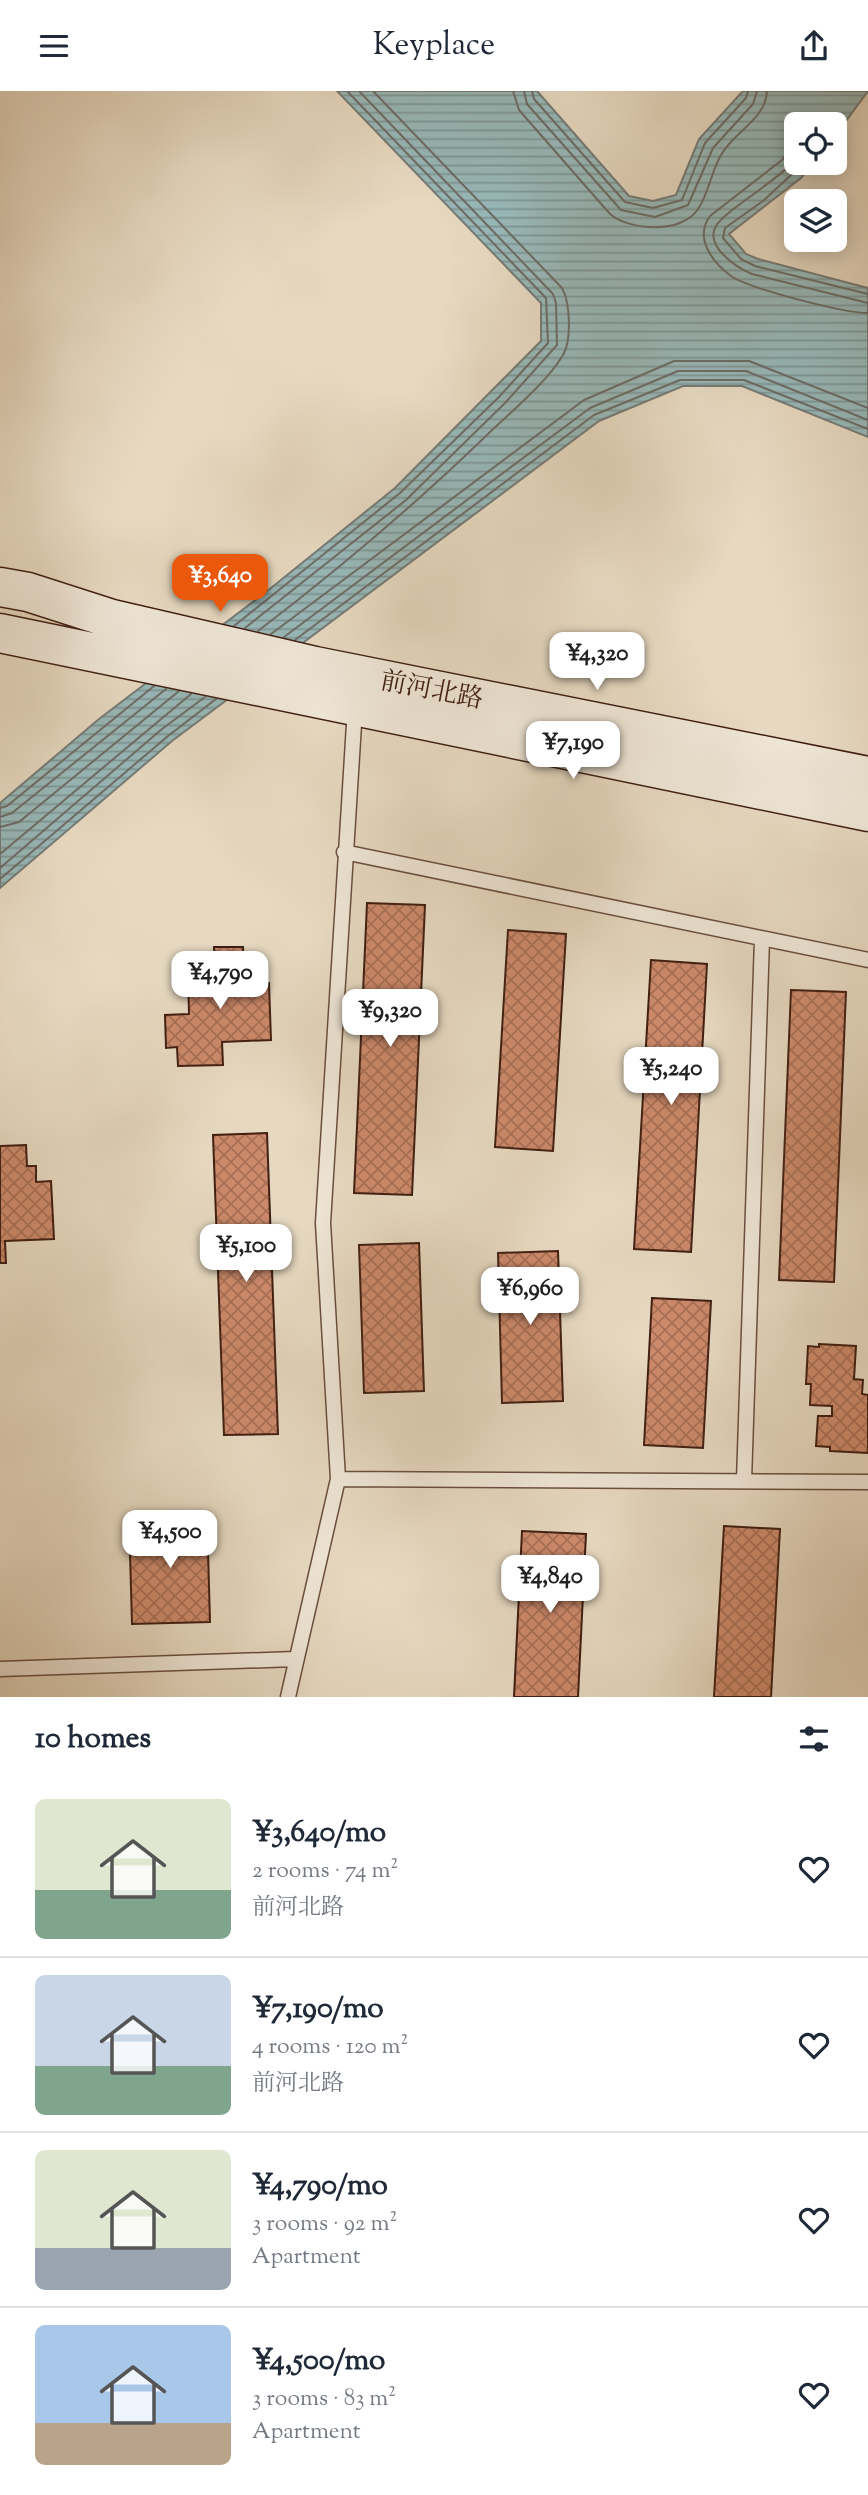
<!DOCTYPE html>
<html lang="en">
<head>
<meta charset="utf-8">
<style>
  :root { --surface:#fff; --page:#f6f6f7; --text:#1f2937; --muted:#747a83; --line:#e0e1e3; --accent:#ea580c }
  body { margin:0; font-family:"Sorts Mill Goudy","Noto Serif SC",serif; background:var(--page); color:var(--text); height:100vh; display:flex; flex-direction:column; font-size:26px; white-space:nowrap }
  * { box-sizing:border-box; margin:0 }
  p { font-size:23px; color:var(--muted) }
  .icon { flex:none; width:38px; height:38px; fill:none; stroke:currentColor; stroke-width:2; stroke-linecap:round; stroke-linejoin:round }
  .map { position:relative; height:1606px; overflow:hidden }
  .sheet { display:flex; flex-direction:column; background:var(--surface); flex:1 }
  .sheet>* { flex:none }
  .buttons { position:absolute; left:784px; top:21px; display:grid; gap:14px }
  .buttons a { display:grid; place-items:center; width:63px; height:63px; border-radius:10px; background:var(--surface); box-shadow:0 4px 18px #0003; font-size:35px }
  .price { position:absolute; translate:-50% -60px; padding:0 16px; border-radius:14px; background:#fff; color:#222; font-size:23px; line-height:46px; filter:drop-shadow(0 2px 4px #0008) }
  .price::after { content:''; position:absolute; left:50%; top:42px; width:21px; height:16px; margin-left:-10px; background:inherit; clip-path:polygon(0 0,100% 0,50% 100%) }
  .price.active { background:var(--accent); color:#fff }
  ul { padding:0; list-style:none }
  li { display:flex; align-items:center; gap:21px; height:175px; padding:0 35px }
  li+li { border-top:2px solid var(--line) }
  li span { display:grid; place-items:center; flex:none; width:196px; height:140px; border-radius:10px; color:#555 }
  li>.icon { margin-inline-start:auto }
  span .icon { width:84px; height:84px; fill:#fffc; stroke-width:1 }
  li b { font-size:30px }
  h2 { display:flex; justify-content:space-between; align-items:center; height:84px; padding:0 35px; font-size:30px }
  header { display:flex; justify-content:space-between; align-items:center; height:91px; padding:0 35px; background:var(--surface); font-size:32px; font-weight:600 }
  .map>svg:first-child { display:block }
  .water { fill:url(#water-rules); stroke:#757b77; stroke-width:2 }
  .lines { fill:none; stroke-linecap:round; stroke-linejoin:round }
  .shore { stroke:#6c6c66; stroke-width:2 }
  .building { fill:url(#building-cross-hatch); stroke:#401f12; stroke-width:2 }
  .lane-casing { stroke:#6a4e3e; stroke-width:17 }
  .secondary-casing { stroke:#401f12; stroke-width:41 }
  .lane { stroke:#efe6d7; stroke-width:14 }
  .secondary { stroke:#efe6d7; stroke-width:38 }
  .labels { text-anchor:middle; stroke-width:5; stroke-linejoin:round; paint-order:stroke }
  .street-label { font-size:26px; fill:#401f12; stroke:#efe6d7 }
</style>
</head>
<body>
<header><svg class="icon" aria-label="menu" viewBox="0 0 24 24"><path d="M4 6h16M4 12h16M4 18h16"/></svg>Keyplace<svg class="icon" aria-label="share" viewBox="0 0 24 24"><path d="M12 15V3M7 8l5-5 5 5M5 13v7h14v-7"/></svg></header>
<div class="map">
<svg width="868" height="1606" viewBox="0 0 868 1606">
  <defs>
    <pattern id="water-rules" width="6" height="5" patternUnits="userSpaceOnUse" patternTransform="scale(1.75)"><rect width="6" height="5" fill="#98b9ba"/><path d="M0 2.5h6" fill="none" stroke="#7d9696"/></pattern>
    <pattern id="building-cross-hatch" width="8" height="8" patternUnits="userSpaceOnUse" patternTransform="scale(1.75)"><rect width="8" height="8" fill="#cd8a6b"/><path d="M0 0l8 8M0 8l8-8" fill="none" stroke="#a87057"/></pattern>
  </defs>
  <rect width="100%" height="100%" fill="#e7d9c1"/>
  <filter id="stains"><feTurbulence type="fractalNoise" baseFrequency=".00286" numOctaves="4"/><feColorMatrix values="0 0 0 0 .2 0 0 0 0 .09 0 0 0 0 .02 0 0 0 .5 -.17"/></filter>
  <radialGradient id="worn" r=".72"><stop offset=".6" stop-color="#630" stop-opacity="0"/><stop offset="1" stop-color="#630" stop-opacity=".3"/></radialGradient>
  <path class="water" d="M 337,0 L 537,0 L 629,105 L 653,110 L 676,104 L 699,48 L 743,0 L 868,0 L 835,45 L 835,33 L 796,33 L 796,72 L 813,72 L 801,87 L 729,143 L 746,163 L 758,168 L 868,197 L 868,346 L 742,295 L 683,295 L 599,330 L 172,650 L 0,797 L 0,712 L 99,628 L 271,497 L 395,397 L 541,250 L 541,212 Z"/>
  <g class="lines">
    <path class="shore" d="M 513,0 L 519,19 L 610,123 C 630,140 682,143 698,118 C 709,102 711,81 721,64 C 734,41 766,28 767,0
      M 524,0 L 527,13 L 621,119 L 655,126 L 688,114 L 713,57 L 753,13 L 757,0
      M 532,0 L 534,8 L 625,111 L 653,117 L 682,109 L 705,52 L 746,7 L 748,0
      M 796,52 L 782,69 L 710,125 C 694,147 712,171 731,185 C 750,198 844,222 868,222
      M 796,68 C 779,89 724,120 716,135 C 704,155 737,177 752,183 L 868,212
      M 804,72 L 763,110 L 725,137 L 723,147 L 741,168 L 755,175 L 868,203
      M 234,535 L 400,402 L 499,306 L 548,252 L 546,207 L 347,0
      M 245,537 L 406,409 L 505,312 L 557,254 L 556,212 L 553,203 L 359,0
      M 258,540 C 339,478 416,413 489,342 C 512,320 547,291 563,264 C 572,249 570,211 562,197 L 373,0
      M 271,543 L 584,309 L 674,270 L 749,270 L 868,317
      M 284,546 L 590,317 L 678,280 L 746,280 L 868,329
      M 295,549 L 594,324 L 680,289 L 744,289 L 868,338
      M 0,717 L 7,715 L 154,595
      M 0,726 L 12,722 L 166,598
      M 0,736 L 19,731 L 179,600
      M 0,763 L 191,603
      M 0,777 L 162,638 L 205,606
      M 0,788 L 168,645 L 216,608"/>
  </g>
  <path class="building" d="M 367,812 L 425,814 L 412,1104 L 354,1102 Z
    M 508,839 L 566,843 L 553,1060 L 495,1056 Z
    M 214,856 L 243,856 L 244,876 L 253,876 L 253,892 L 269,892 L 271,949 L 222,951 L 223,974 L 178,975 L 177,956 L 166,957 L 165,924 L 189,923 L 188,881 L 215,880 Z
    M 651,869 L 707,873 L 691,1161 L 634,1158 Z
    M 791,899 L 846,901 L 834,1191 L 779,1189 Z
    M 267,1042 L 278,1343 L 224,1344 L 213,1044 Z
    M 26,1054 L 27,1075 L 36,1075 L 36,1091 L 51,1090 L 54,1148 L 5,1150 L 6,1172 L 0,1172 L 0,1055 Z
    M 419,1152 L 424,1300 L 364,1302 L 359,1154 Z
    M 558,1160 L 563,1310 L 502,1312 L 498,1162 Z
    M 652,1207 L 711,1210 L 703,1357 L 644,1354 Z
    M 819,1253 L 856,1255 L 854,1288 L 863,1289 L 862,1303 L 868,1304 L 868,1362 L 830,1360 L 830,1356 L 816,1355 L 818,1325 L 832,1325 L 832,1315 L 810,1314 L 811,1293 L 806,1293 L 808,1255 L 819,1256 Z
    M 207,1424 L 210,1531 L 132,1533 L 129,1427 Z
    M 724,1435 L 780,1438 L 771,1606 L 714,1606 Z
    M 522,1440 L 586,1443 L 578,1606 L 514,1606 Z"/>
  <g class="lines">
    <defs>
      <path id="lane" d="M 344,761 L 868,869
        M 338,1388 L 868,1391
        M 744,1390 L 762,848
        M 0,1578 L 295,1568
        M 288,1606 L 338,1388 L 323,1132 L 355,617"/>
      <path id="secondary" d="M 0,496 L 28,501 L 112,528 L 315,575 L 868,685
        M 0,542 L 868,721"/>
    </defs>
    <use href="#lane" class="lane-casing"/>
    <use href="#secondary" class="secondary-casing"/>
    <use href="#lane" class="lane"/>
    <use href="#secondary" class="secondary"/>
  </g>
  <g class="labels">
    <g class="street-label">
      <text transform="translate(432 598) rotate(11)" y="9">前河北路</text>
    </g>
  </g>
  <rect width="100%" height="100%" filter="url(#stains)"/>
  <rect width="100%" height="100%" fill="url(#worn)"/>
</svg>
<div class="buttons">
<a><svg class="icon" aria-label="locate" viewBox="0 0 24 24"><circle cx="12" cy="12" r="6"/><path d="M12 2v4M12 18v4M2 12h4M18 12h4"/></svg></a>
<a><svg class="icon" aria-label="layers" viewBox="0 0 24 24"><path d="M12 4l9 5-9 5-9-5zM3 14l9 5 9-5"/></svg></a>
</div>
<b class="price active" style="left:220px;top:523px">¥3,640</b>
<b class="price" style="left:597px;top:601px">¥4,320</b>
<b class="price" style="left:573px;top:690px">¥7,190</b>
<b class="price" style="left:220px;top:920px">¥4,790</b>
<b class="price" style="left:390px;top:958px">¥9,320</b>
<b class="price" style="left:671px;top:1016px">¥5,240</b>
<b class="price" style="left:246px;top:1193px">¥5,100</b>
<b class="price" style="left:530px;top:1236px">¥6,960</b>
<b class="price" style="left:170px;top:1479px">¥4,500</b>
<b class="price" style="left:550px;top:1524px">¥4,840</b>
</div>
<section class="sheet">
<h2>10 homes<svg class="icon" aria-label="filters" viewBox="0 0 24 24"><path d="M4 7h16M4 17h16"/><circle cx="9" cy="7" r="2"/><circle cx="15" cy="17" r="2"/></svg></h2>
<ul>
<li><span style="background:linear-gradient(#dfe7d0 65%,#7fa58c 0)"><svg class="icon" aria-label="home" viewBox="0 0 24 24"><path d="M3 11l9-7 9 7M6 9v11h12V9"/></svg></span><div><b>¥3,640/mo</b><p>2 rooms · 74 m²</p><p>前河北路</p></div><svg class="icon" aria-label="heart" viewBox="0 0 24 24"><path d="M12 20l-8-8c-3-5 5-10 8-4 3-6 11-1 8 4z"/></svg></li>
<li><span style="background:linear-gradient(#c9d6e8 65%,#7fa58c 0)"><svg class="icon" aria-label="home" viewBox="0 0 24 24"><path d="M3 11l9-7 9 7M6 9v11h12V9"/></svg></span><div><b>¥7,190/mo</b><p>4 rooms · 120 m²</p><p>前河北路</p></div><svg class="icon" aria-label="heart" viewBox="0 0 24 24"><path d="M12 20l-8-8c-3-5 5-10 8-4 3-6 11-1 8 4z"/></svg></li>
<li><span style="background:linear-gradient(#dfe7d0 70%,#9aa5b1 0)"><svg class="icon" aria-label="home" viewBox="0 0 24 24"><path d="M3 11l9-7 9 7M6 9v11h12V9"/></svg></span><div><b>¥4,790/mo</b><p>3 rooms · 92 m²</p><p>Apartment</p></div><svg class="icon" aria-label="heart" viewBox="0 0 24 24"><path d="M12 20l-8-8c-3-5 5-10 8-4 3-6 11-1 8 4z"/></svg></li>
<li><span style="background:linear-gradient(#a9c7e8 70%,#b9a48a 0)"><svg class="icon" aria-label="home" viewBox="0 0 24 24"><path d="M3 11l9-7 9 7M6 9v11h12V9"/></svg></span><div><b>¥4,500/mo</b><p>3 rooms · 83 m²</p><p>Apartment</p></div><svg class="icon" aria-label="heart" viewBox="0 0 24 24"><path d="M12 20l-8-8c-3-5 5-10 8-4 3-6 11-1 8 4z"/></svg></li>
</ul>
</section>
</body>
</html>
